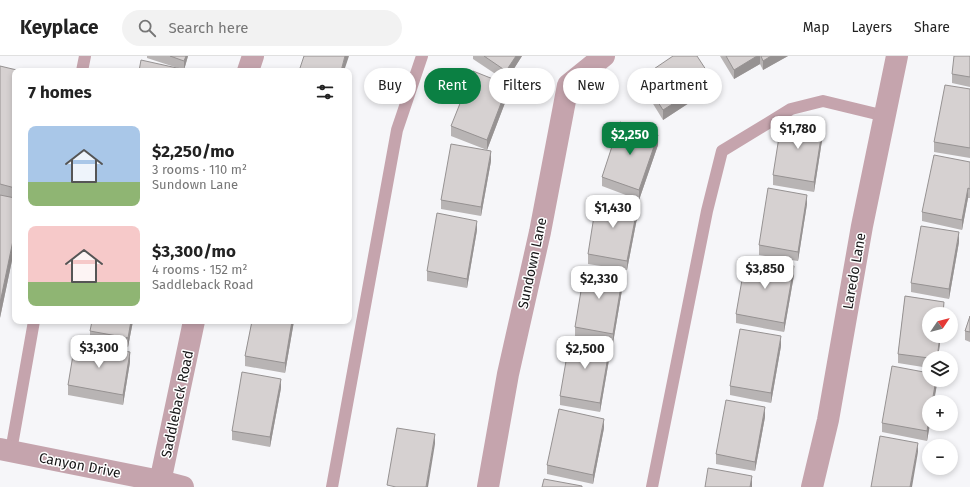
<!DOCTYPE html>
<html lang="en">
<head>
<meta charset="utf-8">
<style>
  :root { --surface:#fff; --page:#f2f2f2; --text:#222; --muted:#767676; --line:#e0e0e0; --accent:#0b8043 }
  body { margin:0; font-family:"Fira Sans",sans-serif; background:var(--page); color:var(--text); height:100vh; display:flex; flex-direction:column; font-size:15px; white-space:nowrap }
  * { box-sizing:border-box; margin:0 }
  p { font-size:13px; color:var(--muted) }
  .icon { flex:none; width:22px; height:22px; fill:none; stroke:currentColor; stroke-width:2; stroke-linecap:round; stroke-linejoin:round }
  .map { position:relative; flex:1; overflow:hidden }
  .drawer { position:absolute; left:12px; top:12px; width:340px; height:256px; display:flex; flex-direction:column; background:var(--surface); border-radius:8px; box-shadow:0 2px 6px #0003 }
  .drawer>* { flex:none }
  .guide { position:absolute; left:364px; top:12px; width:380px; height:36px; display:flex; gap:8px }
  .needle { width:26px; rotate:55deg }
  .fabs { position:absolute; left:922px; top:251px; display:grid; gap:8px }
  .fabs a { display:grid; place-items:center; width:36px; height:36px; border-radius:50%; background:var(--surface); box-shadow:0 2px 6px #0003; font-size:20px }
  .price { position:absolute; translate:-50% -34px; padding:0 9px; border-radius:8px; background:#fff; color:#222; font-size:13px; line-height:26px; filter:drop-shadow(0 1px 2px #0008) }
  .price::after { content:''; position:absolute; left:50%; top:24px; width:12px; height:9px; margin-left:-6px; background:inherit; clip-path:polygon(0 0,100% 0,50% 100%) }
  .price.active { background:var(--accent); color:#fff }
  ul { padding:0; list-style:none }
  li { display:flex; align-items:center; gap:12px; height:100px; padding:0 16px }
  li span { display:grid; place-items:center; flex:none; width:112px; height:80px; border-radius:8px; color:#555 }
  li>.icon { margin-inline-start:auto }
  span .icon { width:48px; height:48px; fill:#fffc; stroke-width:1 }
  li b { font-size:17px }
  h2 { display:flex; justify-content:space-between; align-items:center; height:48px; padding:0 16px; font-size:17px }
  .pill { padding:0 14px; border-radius:18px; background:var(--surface); box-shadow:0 2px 6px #0003; font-size:14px; line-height:36px }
  .pill.active { background:var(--accent); color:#fff }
  header { display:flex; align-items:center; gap:24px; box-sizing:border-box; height:56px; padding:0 20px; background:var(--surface); border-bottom:1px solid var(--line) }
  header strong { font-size:19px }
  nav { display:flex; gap:22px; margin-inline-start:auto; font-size:14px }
  .search { width:280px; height:36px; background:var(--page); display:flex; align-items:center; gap:10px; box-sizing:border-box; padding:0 14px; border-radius:22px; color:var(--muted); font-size:15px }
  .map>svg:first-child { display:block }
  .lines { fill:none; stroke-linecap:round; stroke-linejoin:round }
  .service { stroke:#c5a4ad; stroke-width:12 }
  .minor { stroke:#c5a4ad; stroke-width:22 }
  .wall { fill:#b8b4b4 }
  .shaded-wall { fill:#969292 }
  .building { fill:#d6d1d1; stroke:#969292 }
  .labels { text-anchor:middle; stroke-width:3; stroke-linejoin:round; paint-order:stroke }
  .street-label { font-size:14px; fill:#161617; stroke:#fff }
</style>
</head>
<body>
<header>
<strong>Keyplace</strong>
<div class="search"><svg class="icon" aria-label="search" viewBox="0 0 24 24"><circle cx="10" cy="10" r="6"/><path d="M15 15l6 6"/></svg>Search here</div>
<nav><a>Map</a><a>Layers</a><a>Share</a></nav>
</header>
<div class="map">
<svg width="970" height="431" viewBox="0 0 970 431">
  <rect width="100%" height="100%" fill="#f6f6f9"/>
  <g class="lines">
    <path class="service" d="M 82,15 L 85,0
      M 11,395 L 34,265
      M 332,431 L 397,74 L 422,0
      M 652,431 L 707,155 L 722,95 L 791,53 L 823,45 L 885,60"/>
    <path class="minor" d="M 248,15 L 253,0
      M 0,393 L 160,425 L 183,431
      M 159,431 L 194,265
      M 488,431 L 508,318 L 540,176 L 568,29 L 604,0
      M 812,431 L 828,364 L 862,170 L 897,0"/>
  </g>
  <path class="wall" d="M 147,0 L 188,0 L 184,14 L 147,2 Z
    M 473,0 L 522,0 L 506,25 L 473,3 Z
    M 720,0 L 788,0 L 763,14 L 760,8 L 734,23 Z
    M 970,0 L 970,31 L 952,27 L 952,18 Z
    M 0,10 L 15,15 L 15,190 L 0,262 Z
    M 642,21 L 712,32 L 663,64 L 642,30 Z
    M 970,33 L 970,102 L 934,96 L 934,86 Z
    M 508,39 L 487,94 L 451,80 L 451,70 Z
    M 823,78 L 814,136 L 773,129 L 773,119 Z
    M 658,89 L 639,144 L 602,130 L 602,121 Z
    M 491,105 L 481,160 L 441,153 L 441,144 Z
    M 970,106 L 970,142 L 968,142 L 962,174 L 922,165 L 922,156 Z
    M 807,148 L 798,205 L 759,199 L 759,189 Z
    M 638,157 L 627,214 L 588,208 L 588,198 Z
    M 477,174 L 467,232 L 427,225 L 427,215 Z
    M 959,186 L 949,243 L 911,236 L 911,227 Z
    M 794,219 L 784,276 L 736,267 L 736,258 Z
    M 623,228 L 613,287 L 575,280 L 575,271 Z
    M 905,240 L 944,246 L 944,258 L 929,258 L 929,280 L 941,280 L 938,302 L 929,302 L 929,312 L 898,307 L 898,298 Z
    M 970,260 L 970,286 L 965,284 L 965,275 Z
    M 133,265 L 128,291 L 90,284 L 90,275 Z
    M 252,265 L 294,265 L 285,317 L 245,310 L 245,300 Z
    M 781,290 L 771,347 L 730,339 L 730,330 Z
    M 610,298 L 600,356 L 560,349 L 560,340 Z
    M 130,306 L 123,349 L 68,339 L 68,329 Z
    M 937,324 L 937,328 L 929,368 L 930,368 L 927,385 L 882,376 L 882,367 Z
    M 281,332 L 270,391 L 232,384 L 232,375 Z
    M 765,361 L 755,415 L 716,408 L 716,398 Z
    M 604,372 L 593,428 L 547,418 L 547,409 Z"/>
  <path class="shaded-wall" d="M 186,0 L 188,0 L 184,14 L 184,5 Z
    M 345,0 L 349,0 L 344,15 L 341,15 Z
    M 516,0 L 522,0 L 506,25 L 506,15 Z
    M 757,0 L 760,0 L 760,8 L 734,23 L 734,14 Z
    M 771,0 L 788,0 L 763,14 L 763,5 Z
    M 712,23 L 712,32 L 663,64 L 663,54 Z
    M 508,29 L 508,39 L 487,94 L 487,84 Z
    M 823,69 L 823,78 L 814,136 L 814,126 Z
    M 658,79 L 658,89 L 639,144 L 639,134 Z
    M 491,95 L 491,105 L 481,160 L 481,151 Z
    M 968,132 L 968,142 L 962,174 L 962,164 Z
    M 807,139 L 807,148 L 798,205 L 798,196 Z
    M 638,148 L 638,157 L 627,214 L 627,205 Z
    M 477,165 L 477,174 L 467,232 L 467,223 Z
    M 15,175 L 15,190 L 0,262 L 0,247 Z
    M 959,176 L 959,186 L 949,243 L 949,233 Z
    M 794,210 L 794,219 L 784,276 L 784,267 Z
    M 623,218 L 623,228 L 613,287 L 613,278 Z
    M 944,246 L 944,258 L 943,258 Z
    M 131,265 L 133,265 L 128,291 L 128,282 Z
    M 292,265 L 294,265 L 285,317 L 285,307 Z
    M 781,280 L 781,290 L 771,347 L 771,337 Z
    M 940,280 L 941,280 L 938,302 L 937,302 Z
    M 610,289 L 610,298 L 600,356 L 600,347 Z
    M 130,296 L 130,306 L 123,349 L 123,339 Z
    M 281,323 L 281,332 L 270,391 L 270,381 Z
    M 936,324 L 937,324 L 937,328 L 934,346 L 932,346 Z
    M 765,351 L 765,361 L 755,415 L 755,406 Z
    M 604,363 L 604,372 L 593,428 L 593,419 Z
    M 929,363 L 929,368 L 930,368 L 927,385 L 927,375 Z
    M 435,378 L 435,388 L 428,431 L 426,431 Z
    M 918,387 L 918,396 L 912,431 L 910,431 Z
    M 752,420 L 752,431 L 750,431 Z"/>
  <path class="building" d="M 170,0 L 186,0 L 184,5 Z
    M 304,0 L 345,0 L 341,15 L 299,15 Z
    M 484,0 L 516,0 L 506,15 Z
    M 673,0 L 697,0 L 712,23 L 663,54 L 642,21 Z
    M 726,0 L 757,0 L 734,14 Z
    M 761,0 L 771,0 L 763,5 Z
    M 954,0 L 970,0 L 970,21 L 952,18 Z
    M 141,4 L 186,14 L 185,15 L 139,15 Z
    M 0,10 L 21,15 L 15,15 L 15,132 L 0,128 Z
    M 473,15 L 508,29 L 487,84 L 451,70 Z
    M 945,29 L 970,33 L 970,92 L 934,86 Z
    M 782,62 L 823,69 L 814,126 L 773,119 Z
    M 620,66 L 658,79 L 639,134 L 602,121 Z
    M 451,88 L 491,95 L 481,151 L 441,144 Z
    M 934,99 L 970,106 L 970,133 L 968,132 L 962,164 L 922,156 Z
    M 768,132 L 807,139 L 798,196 L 759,189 Z
    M 0,139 L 15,142 L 15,175 L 0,247 Z
    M 597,141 L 638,148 L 627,205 L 588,198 Z
    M 437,157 L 477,165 L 467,223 L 427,215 Z
    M 921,170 L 959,176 L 949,233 L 911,227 Z
    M 746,201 L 794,210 L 784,267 L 736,258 Z
    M 585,211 L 623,218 L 613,278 L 575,271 Z
    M 905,240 L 944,246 L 943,258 L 929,258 L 929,280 L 940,280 L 937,302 L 929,302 L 898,298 Z
    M 970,260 L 970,276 L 965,275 Z
    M 92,265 L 131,265 L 128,282 L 90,275 Z
    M 252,265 L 292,265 L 285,307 L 245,300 Z
    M 740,273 L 781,280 L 771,337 L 730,330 Z
    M 570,282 L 610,289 L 600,347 L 560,340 Z
    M 75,287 L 130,296 L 123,339 L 68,329 Z
    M 892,310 L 929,317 L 929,324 L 936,324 L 932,346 L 929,346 L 929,363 L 927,375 L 882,367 Z
    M 242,316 L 281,323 L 270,381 L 232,375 Z
    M 726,344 L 765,351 L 755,406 L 716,398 Z
    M 559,353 L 604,363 L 593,419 L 547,409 Z
    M 397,372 L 435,378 L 426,431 L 396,431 L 387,429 Z
    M 880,380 L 918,387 L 910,431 L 871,431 Z
    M 708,412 L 752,420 L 750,431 L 705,431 Z
    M 544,423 L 582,430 L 582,431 L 542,431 Z"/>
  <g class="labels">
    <g class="street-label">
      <text transform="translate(532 207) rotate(-78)" y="5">Sundown Lane</text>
      <text transform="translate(854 215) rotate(-80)" y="5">Laredo Lane</text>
      <text transform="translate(177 348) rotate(-78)" y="5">Saddleback Road</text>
      <text transform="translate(80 409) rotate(11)" y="5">Canyon Drive</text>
    </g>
  </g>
</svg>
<div class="fabs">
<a><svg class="needle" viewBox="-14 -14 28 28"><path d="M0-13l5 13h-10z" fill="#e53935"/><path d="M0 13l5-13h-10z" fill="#767676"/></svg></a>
<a><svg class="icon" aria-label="layers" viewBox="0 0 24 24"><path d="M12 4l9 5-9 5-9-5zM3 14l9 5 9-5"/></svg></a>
<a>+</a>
<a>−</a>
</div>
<b class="price" style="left:798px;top:94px">$1,780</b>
<b class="price active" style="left:630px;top:100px">$2,250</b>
<b class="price" style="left:613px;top:173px">$1,430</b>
<b class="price" style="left:765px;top:234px">$3,850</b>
<b class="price" style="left:599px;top:244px">$2,330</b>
<b class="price" style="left:99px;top:313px">$3,300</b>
<b class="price" style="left:585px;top:314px">$2,500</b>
<div class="guide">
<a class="pill">Buy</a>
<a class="pill active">Rent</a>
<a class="pill">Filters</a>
<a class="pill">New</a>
<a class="pill">Apartment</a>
</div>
<section class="drawer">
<h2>7 homes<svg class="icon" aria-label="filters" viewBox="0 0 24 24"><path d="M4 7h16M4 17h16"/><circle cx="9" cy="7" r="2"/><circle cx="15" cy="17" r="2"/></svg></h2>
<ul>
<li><span style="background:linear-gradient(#a9c7e8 70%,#8fb573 0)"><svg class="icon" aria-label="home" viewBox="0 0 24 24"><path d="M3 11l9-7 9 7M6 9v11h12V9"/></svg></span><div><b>$2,250/mo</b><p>3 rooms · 110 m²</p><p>Sundown Lane</p></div></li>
<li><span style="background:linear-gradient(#f6c9c9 70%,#8fb573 0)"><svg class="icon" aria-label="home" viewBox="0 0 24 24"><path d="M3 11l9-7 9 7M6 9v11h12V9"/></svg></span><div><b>$3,300/mo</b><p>4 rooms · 152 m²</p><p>Saddleback Road</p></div></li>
</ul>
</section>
</div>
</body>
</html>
